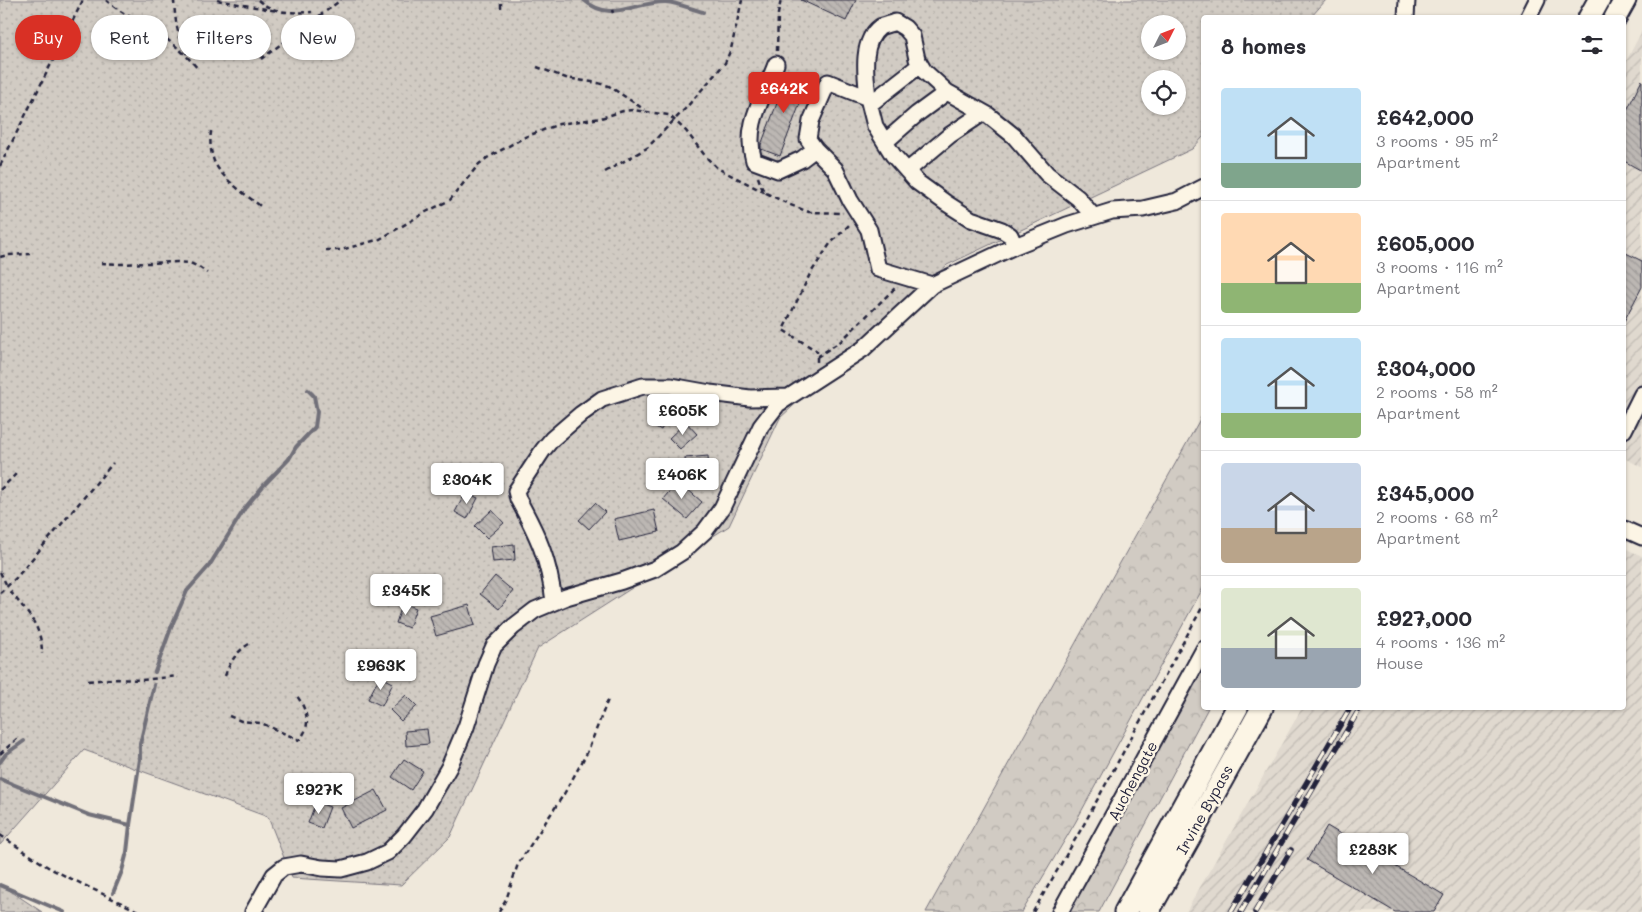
<!DOCTYPE html>
<html lang="en">
<head>
<meta charset="utf-8">
<style>
  :root { --surface:#fff; --page:#f2f2f3; --text:#2b2b33; --muted:#7c7c81; --line:#e1e1e2; --accent:#d93025 }
  body { margin:0; font-family:Mali,sans-serif; background:var(--page); color:var(--text); height:100vh; display:flex; flex-direction:column; font-size:19px; white-space:nowrap }
  * { box-sizing:border-box; margin:0 }
  p { font-size:16px; color:var(--muted) }
  .icon { flex:none; width:28px; height:28px; fill:none; stroke:currentColor; stroke-width:2; stroke-linecap:round; stroke-linejoin:round }
  .map { position:relative; flex:1; overflow:hidden }
  .drawer { position:absolute; left:1201px; top:15px; width:425px; height:695px; display:flex; flex-direction:column; background:var(--surface); border-radius:5px; box-shadow:0 1px 4px #0004 }
  .drawer>* { flex:none }
  .banner { position:absolute; left:15px; top:15px; width:475px; height:45px; display:flex; gap:10px }
  .needle { width:32px; rotate:48deg }
  .controls { position:absolute; left:1141px; top:15px; display:grid; gap:10px }
  .controls a { display:grid; place-items:center; width:45px; height:45px; border-radius:50%; background:var(--surface); box-shadow:0 1px 4px #0004; font-size:25px }
  .price { position:absolute; translate:-50% -42px; padding:0 11px; border-radius:5px; background:#fff; color:#222; font-size:16px; line-height:32px; filter:drop-shadow(0 1px 2px #0008) }
  .price::after { content:''; position:absolute; left:50%; top:30px; width:15px; height:11px; margin-left:-8px; background:inherit; clip-path:polygon(0 0,100% 0,50% 100%) }
  .price.selected { background:var(--accent); color:#fff }
  ul { padding:0; list-style:none }
  li { display:flex; align-items:center; gap:15px; height:125px; padding:0 20px }
  li+li { border-top:1px solid var(--line) }
  li span { display:grid; place-items:center; flex:none; width:140px; height:100px; border-radius:5px; color:#555 }
  li>.icon { margin-inline-start:auto }
  span .icon { width:60px; height:60px; fill:#fffc; stroke-width:1 }
  li b { font-size:21px }
  h2 { display:flex; justify-content:space-between; align-items:center; height:60px; padding:0 20px; font-size:21px }
  .pill { padding:0 18px; border-radius:22px; background:var(--surface); box-shadow:0 1px 4px #0004; font-size:18px; line-height:45px }
  .pill.selected { background:var(--accent); color:#fff }
  .map>svg:first-child { display:block }
  .industrial { fill:url(#industrial-furrows) }
  .grass { fill:url(#grass-dots); stroke:#7a767f; fill-rule:evenodd }
  .forest { fill:url(#forest-crowns); stroke:#7a767f }
  .lines { fill:none; stroke-linecap:round; stroke-linejoin:round }
  .stream { stroke:#716f79; stroke-width:4 }
  .building { fill:url(#building-back-hatch); stroke:#22223b }
  .minor-casing { stroke:#22223b; stroke-width:19 }
  .highway-casing { stroke:#22223b; stroke-width:25 }
  .path { stroke:#22223b; stroke-width:2.5; stroke-dasharray:5 4; stroke-linecap:butt }
  .minor { stroke:#fcf5e5; stroke-width:15 }
  .highway { stroke:#fcf5e5; stroke-width:21 }
  .rail-casing { stroke:#22223b; stroke-width:5.5 }
  .rail { stroke:#fcf5e5; stroke-width:4; stroke-dasharray:11; stroke-linecap:butt }
  .labels { text-anchor:middle; stroke-width:5; stroke-linejoin:round; paint-order:stroke }
  .street-label { font-size:15px; fill:#22223b; stroke:#fcf5e5 }
</style>
</head>
<body>
<div class="map">
<svg width="1642" height="912" viewBox="0 0 1642 912">
  <defs>
    <pattern id="industrial-furrows" width="10" height="10" patternUnits="userSpaceOnUse" patternTransform="scale(1.25)"><rect width="10" height="10" fill="#e0d9cf"/><path d="M-1 1l2-2M0 10L10 0M9 11l2-2" fill="none" stroke="#c0bab3"/></pattern>
    <pattern id="grass-dots" width="8" height="8" patternUnits="userSpaceOnUse" patternTransform="scale(1.25)"><rect width="8" height="8" fill="#d1cbc3"/><path d="M2 2h.1M6 6h.1" fill="none" stroke="#b3aea8" stroke-width="1.8" stroke-linecap="round"/></pattern>
    <pattern id="forest-crowns" width="20" height="18" patternUnits="userSpaceOnUse" patternTransform="scale(1.25)"><rect width="20" height="18" fill="#d1cbc3"/><path d="M2 6a3 3 0 1 1 6 0M12 15a3 3 0 1 1 6 0" fill="none" stroke="#b3aea8"/></pattern>
    <pattern id="building-back-hatch" width="6" height="6" patternUnits="userSpaceOnUse" patternTransform="scale(1.25)"><rect width="6" height="6" fill="#bcb7b3"/><path d="M-1 5l2 2M0 0l6 6M5-1l2 2" fill="none" stroke="#a19d9b"/></pattern>
  </defs>
  <rect width="100%" height="100%" fill="#efe8db"/>
  <filter id="ink" filterUnits="userSpaceOnUse"><feTurbulence type="fractalNoise" baseFrequency=".02" numOctaves="2"/><feDisplacementMap in="SourceGraphic" scale="10" xChannelSelector="R" yChannelSelector="G"/><feConvolveMatrix kernelMatrix="1 2 1 2 8 2 1 2 1" color-interpolation-filters="sRGB"/></filter>
  <g filter="url(#ink)">
    <path class="industrial" d="M 1642,31 L 1642,467 L 1624,458 L 1624,65 Z
      M 1624,548 L 1642,556 L 1642,912 L 1186,912 L 1302,708 L 1624,708 Z"/>
    <path class="grass" d="M 0,0 L 1326,0 L 1311,17 L 1204,18 L 1204,136 L 1192,149 L 947,265 L 780,418 L 729,526 L 538,648 L 450,837 L 401,885 L 292,878 L 268,817 L 84,750 L 0,845 ZM 1150,24 L 1178,24 L 1178,51 L 1150,51 ZM 1150,79 L 1178,79 L 1178,106 L 1150,106 Z
      M 0,884 L 42,912 L 0,912 Z"/>
    <path class="forest" d="M 1204,412 L 1204,586 L 1075,823 L 1022,912 L 926,912 Z
      M 1204,662 L 1204,708 L 1208,708 L 1099,912 L 1070,912 Z"/>
    <g class="lines">
      <path class="stream" d="M 584,0 C 611,24 636,1 666,2 C 678,3 691,9 703,12
        M 155,672 L 172,625 L 187,591 L 209,566 L 245,508 L 264,485 L 289,459 L 296,447 L 315,427 L 317,412 L 314,396 L 308,390
        M 0,762 L 6,754 L 24,741
        M 0,779 L 89,815 L 130,825
        M 0,885 L 64,912
        M 113,893 L 122,871 L 127,852 L 130,825 L 140,759 L 140,744 L 154,685"/>
    </g>
    <path class="building" d="M 801,0 L 856,0 L 846,21 Z
      M 789,72 L 809,80 L 780,156 L 761,149 L 761,145 Z
      M 1642,80 L 1642,171 L 1624,161 L 1624,116 Z
      M 1624,252 L 1642,261 L 1642,287 L 1624,321 Z
      M 659,404 L 672,411 L 661,430 L 649,423 Z
      M 686,422 L 697,434 L 680,449 L 669,438 Z
      M 708,456 L 709,472 L 686,474 L 685,458 Z
      M 678,481 L 702,502 L 687,519 L 663,499 Z
      M 466,492 L 478,498 L 467,519 L 455,512 Z
      M 595,503 L 605,512 L 589,529 L 579,520 Z
      M 492,510 L 504,523 L 487,538 L 475,526 Z
      M 654,510 L 659,532 L 619,541 L 614,519 Z
      M 514,544 L 515,560 L 493,562 L 491,547 Z
      M 495,576 L 513,591 L 499,609 L 480,594 Z
      M 403,603 L 416,608 L 409,628 L 396,623 Z
      M 469,605 L 475,625 L 436,636 L 430,616 Z
      M 380,676 L 393,683 L 382,706 L 368,699 Z
      M 406,695 L 417,706 L 401,721 L 390,710 Z
      M 427,729 L 429,744 L 406,746 L 405,731 Z
      M 404,759 L 423,771 L 411,790 L 392,777 Z
      M 376,790 L 387,810 L 351,828 L 341,808 Z
      M 316,802 L 330,807 L 322,828 L 308,823 Z
      M 1327,826 L 1444,895 L 1434,912 L 1395,912 L 1307,860 Z"/>
    <g class="lines">
      <defs>
        <path id="minor" d="M 1406,18 L 1407,0
          M 1528,18 L 1537,0
          M 776,64 C 764,97 743,125 754,161 L 778,170 L 802,159 L 815,149
          M 868,98 C 866,77 860,42 880,27 C 884,25 890,24 895,22 L 905,28 L 912,36 L 917,59 L 924,71 L 947,92 L 988,115 L 1014,136 L 1047,174 L 1078,198 L 1093,216
          M 870,104 L 920,65
          M 885,142 L 917,114 L 947,92
          M 907,171 L 950,135 L 983,113
          M 1015,246 L 1010,235 L 1002,230 L 971,219 L 946,203 L 917,182 L 893,155 L 875,126 L 868,98 L 828,82 L 811,121 L 808,139 L 815,149 L 835,169 L 850,200 L 869,230 L 878,269 L 932,285 L 1015,246 L 1067,225 L 1112,211 L 1143,209 L 1177,201 L 1204,187
          M 1624,430 L 1642,394
          M 1624,529 L 1642,537
          M 554,602 C 549,559 538,536 518,499 L 516,491 L 543,450 L 552,439 L 581,414 L 602,399 L 643,386 L 671,386 L 710,393 L 750,398 L 788,397
          M 253,912 L 274,875 L 284,867 L 301,864 L 322,868 L 341,869 L 367,862 L 388,852 L 404,836 L 425,809 L 449,767 L 466,727 L 486,664 L 494,646 L 513,627 L 535,610 L 566,597 L 622,581 L 655,569 L 682,552 L 705,531 L 722,508 L 761,426 L 778,404 L 863,349 L 932,285
          M 1060,912 L 1204,649"/>
        <path id="highway" d="M 1589,18 L 1599,0
          M 1615,18 L 1625,0
          M 1125,912 L 1237,708
          M 1148,912 L 1262,708"/>
      </defs>
      <use href="#minor" class="minor-casing"/>
      <use href="#highway" class="highway-casing"/>
      <path class="path" d="M 106,0 C 120,13 137,20 153,30 C 171,41 185,53 198,69
        M 174,0 C 175,19 177,37 187,54
        M 217,0 L 277,11
        M 258,0 C 274,14 292,13 312,12
        M 501,8 L 501,0
        M 612,10 L 613,13
        M 777,51 L 778,14 L 781,0
        M 261,59 L 341,0
        M 537,67 L 566,78 L 598,83 L 609,86 L 645,110
        M 211,131 C 210,140 210,149 213,158 C 218,177 248,196 263,208
        M 0,166 L 83,0
        M 605,172 L 647,148 L 685,109 L 725,63 L 731,49 L 742,0
        M 758,177 L 762,188 L 766,193 L 788,204 L 809,212 L 843,213
        M 326,250 L 341,250 L 380,239 L 426,212 L 450,200 L 479,164 L 487,158 L 525,137 L 559,124 L 601,118 L 623,111 L 633,110 L 669,115 L 686,131 L 706,157 L 717,168 L 766,193
        M 0,257 L 8,255 L 30,254
        M 101,263 L 121,264 L 177,262 L 190,263 L 199,267 L 207,273
        M 817,357 L 841,341 L 895,288
        M 817,362 L 817,351 L 783,330 L 810,274 L 830,244 L 850,224
        M 0,490 L 18,472
        M 0,572 L 6,584
        M 10,591 C 27,613 42,625 42,654
        M 0,593 L 16,578 L 113,463
        M 225,676 C 230,662 236,652 249,644
        M 88,681 L 111,679 L 142,680 L 178,676
        M 229,716 L 241,721 L 261,723 L 299,740 C 313,726 306,709 297,696
        M 0,754 L 20,736
        M 0,835 L 51,869 L 140,912
        M 499,912 L 507,897 L 518,864 L 564,794 L 587,753 L 609,697
        M 1033,912 L 1083,826 L 1204,604"/>
      <use href="#minor" class="minor"/>
      <use href="#highway" class="highway"/>
      <defs>
        <path id="rail" d="M 1231,912 L 1350,708
          M 1241,912 L 1360,708
          M 1255,912 L 1291,850"/>
      </defs>
      <use href="#rail" class="rail-casing"/>
      <use href="#rail" class="rail"/>
    </g>
  </g>
  <g class="labels">
    <g class="street-label">
      <text transform="translate(1133 781) rotate(-62)" y="5">Auchengate</text>
      <text transform="translate(1205 810) rotate(-61)" y="5">Irvine Bypass</text>
    </g>
  </g>
</svg>
<div class="controls">
<a><svg class="needle" viewBox="-14 -14 28 28"><path d="M0-13l5 13h-10z" fill="#e53935"/><path d="M0 13l5-13h-10z" fill="#7c7c81"/></svg></a>
<a><svg class="icon" aria-label="locate" viewBox="0 0 24 24"><circle cx="12" cy="12" r="6"/><path d="M12 2v4M12 18v4M2 12h4M18 12h4"/></svg></a>
</div>
<b class="price selected" style="left:784px;top:114px">£642K</b>
<b class="price" style="left:683px;top:436px">£605K</b>
<b class="price" style="left:682px;top:500px">£406K</b>
<b class="price" style="left:467px;top:505px">£304K</b>
<b class="price" style="left:406px;top:616px">£345K</b>
<b class="price" style="left:381px;top:691px">£963K</b>
<b class="price" style="left:319px;top:815px">£927K</b>
<b class="price" style="left:1373px;top:875px">£283K</b>
<div class="banner">
<a class="pill selected">Buy</a>
<a class="pill">Rent</a>
<a class="pill">Filters</a>
<a class="pill">New</a>
</div>
<section class="drawer">
<h2>8 homes<svg class="icon" aria-label="filters" viewBox="0 0 24 24"><path d="M4 7h16M4 17h16"/><circle cx="9" cy="7" r="2"/><circle cx="15" cy="17" r="2"/></svg></h2>
<ul>
<li><span style="background:linear-gradient(#bfe0f5 75%,#7fa58c 0)"><svg class="icon" aria-label="home" viewBox="0 0 24 24"><path d="M3 11l9-7 9 7M6 9v11h12V9"/></svg></span><div><b>£642,000</b><p>3 rooms · 95 m²</p><p>Apartment</p></div></li>
<li><span style="background:linear-gradient(#ffd9b3 70%,#8fb573 0)"><svg class="icon" aria-label="home" viewBox="0 0 24 24"><path d="M3 11l9-7 9 7M6 9v11h12V9"/></svg></span><div><b>£605,000</b><p>3 rooms · 116 m²</p><p>Apartment</p></div></li>
<li><span style="background:linear-gradient(#bfe0f5 75%,#8fb573 0)"><svg class="icon" aria-label="home" viewBox="0 0 24 24"><path d="M3 11l9-7 9 7M6 9v11h12V9"/></svg></span><div><b>£304,000</b><p>2 rooms · 58 m²</p><p>Apartment</p></div></li>
<li><span style="background:linear-gradient(#c9d6e8 65%,#b9a48a 0)"><svg class="icon" aria-label="home" viewBox="0 0 24 24"><path d="M3 11l9-7 9 7M6 9v11h12V9"/></svg></span><div><b>£345,000</b><p>2 rooms · 68 m²</p><p>Apartment</p></div></li>
<li><span style="background:linear-gradient(#dfe7d0 60%,#9aa5b1 0)"><svg class="icon" aria-label="home" viewBox="0 0 24 24"><path d="M3 11l9-7 9 7M6 9v11h12V9"/></svg></span><div><b>£927,000</b><p>4 rooms · 136 m²</p><p>House</p></div></li>
</ul>
</section>
</div>
</body>
</html>
